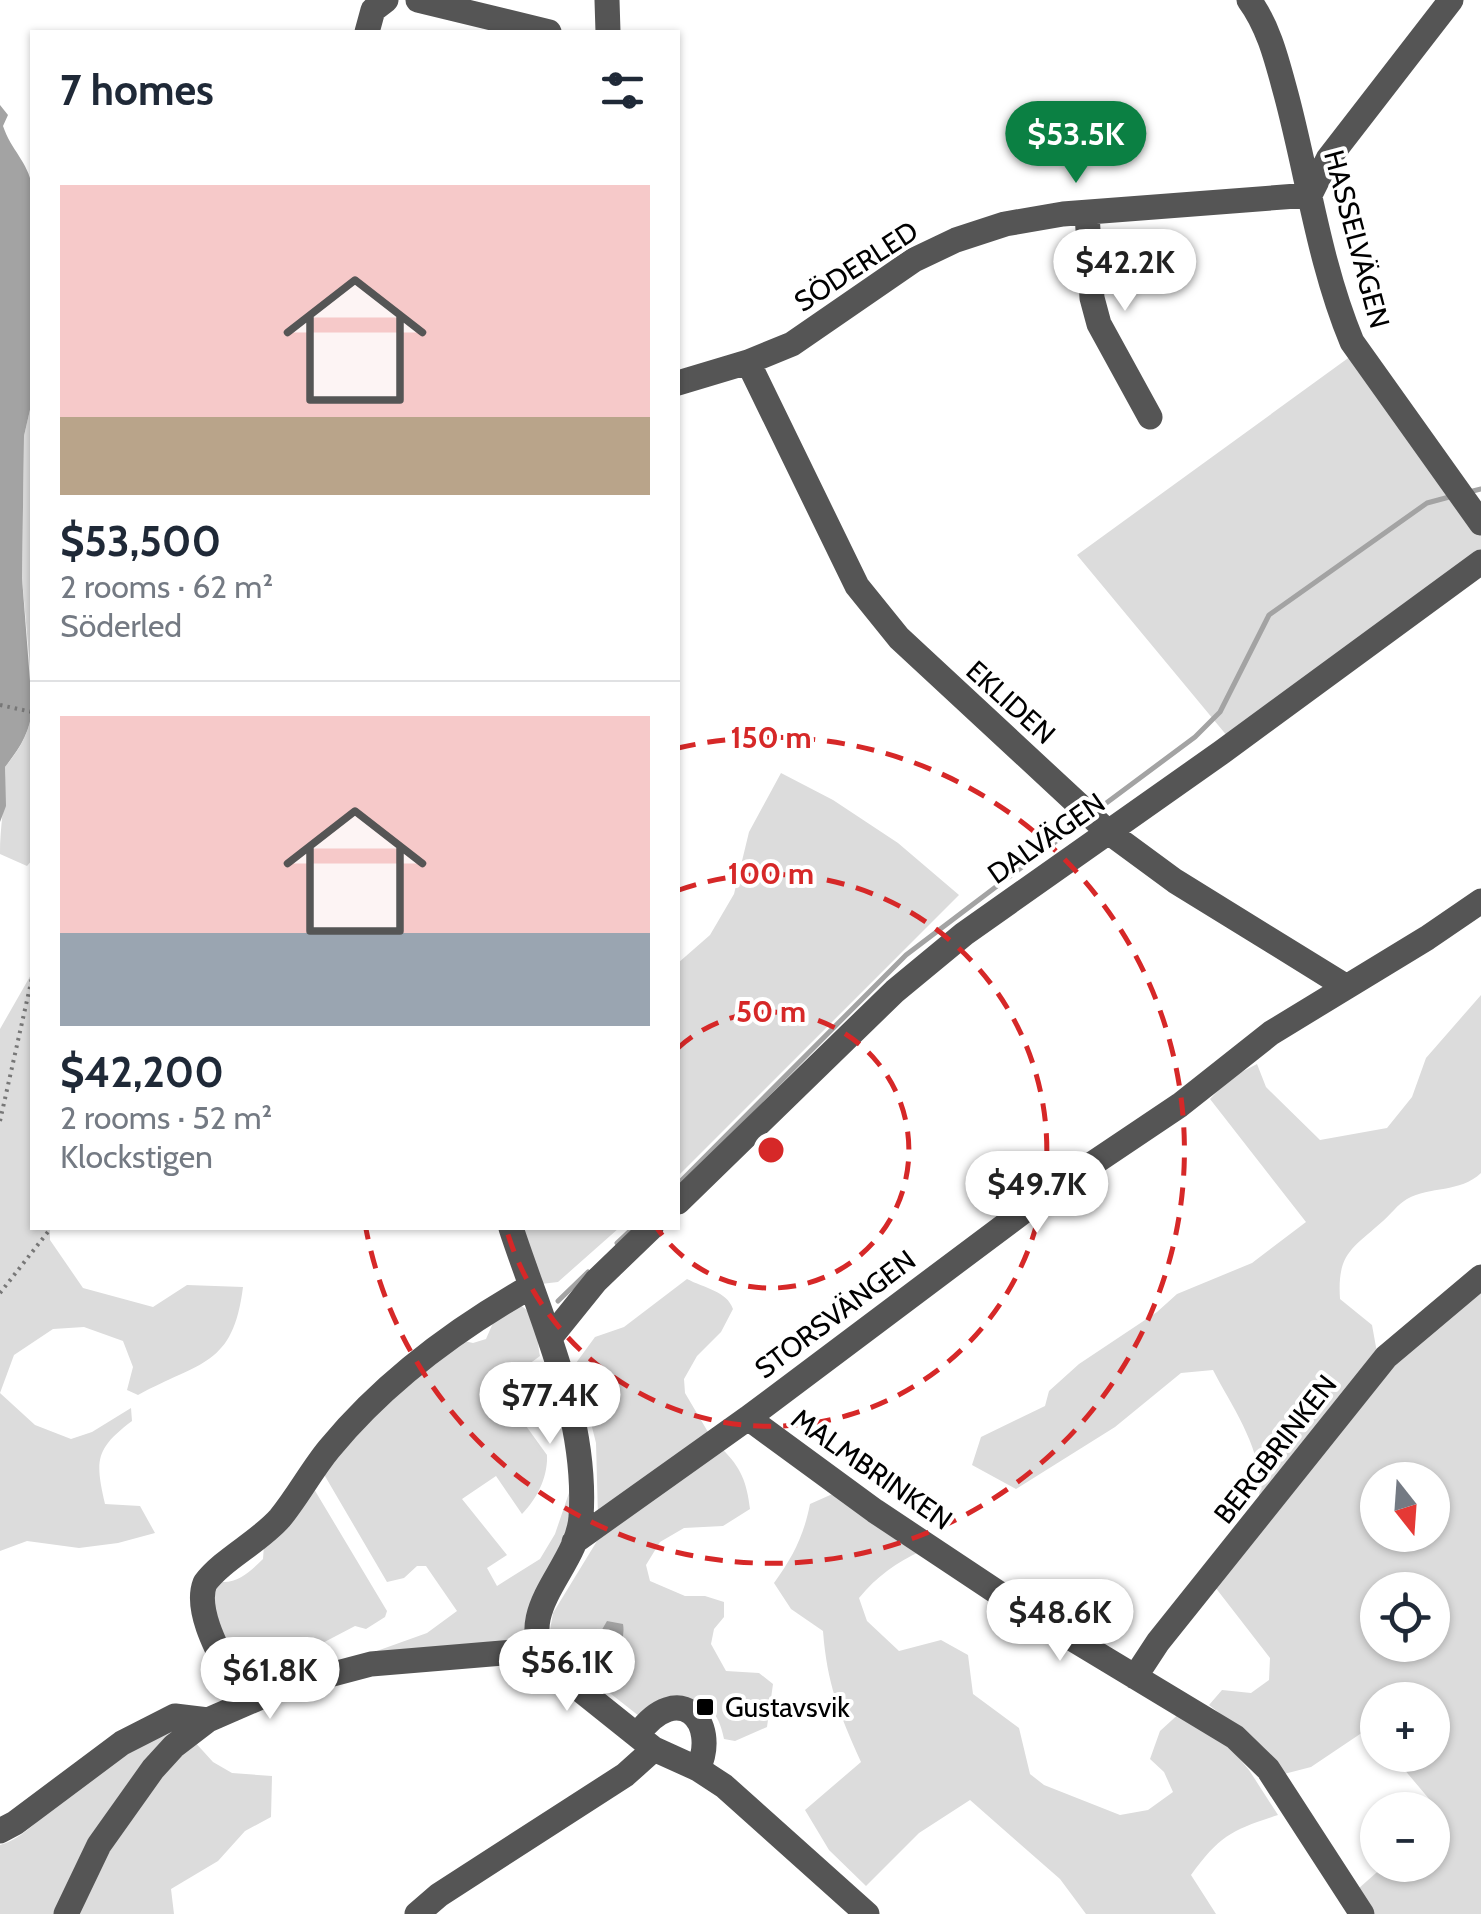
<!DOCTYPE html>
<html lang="en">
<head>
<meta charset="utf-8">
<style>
  :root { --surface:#fff; --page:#f2f2f3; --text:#1f2937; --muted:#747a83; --line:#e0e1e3; --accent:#0b8043 }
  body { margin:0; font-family:Cabin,sans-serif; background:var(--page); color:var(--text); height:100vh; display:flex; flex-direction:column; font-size:38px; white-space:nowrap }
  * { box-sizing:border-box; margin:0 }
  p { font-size:32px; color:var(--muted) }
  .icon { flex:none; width:55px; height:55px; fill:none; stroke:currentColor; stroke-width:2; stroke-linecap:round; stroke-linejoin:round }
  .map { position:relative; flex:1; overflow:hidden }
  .side { position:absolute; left:30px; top:30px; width:650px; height:1200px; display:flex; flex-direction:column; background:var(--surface); border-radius:0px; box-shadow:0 2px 8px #0004 }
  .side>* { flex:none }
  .needle { width:65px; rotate:163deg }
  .tools { position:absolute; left:1360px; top:1462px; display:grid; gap:20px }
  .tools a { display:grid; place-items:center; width:90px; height:90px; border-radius:50%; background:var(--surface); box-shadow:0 2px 8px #0004; font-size:50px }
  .price { position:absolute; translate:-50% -85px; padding:0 22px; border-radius:35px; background:#fff; color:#222; font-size:32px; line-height:65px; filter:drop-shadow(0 2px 5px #0008) }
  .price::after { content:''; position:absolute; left:50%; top:60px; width:30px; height:22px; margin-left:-15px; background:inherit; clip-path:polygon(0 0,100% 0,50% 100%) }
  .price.selected { background:var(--accent); color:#fff }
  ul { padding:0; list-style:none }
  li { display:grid; align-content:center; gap:20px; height:530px; padding:0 30px }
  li+li { border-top:2px solid var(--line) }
  li span { display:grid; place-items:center; height:310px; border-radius:0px; color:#555 }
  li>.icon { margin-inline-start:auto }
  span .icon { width:180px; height:180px; fill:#fffc; stroke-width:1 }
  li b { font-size:42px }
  h2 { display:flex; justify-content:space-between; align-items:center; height:120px; padding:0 30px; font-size:42px }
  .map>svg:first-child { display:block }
  .green { fill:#dcdcdc; fill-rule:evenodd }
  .water { fill:#a3a3a3 }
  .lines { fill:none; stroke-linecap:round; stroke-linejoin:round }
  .stream { stroke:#a3a3a3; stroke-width:5 }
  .path { stroke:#777; stroke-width:4; stroke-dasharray:2.5 5; stroke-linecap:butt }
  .minor { stroke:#555; stroke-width:25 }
  .ring { fill:none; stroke:#d62828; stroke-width:5; stroke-dasharray:18 12 }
  .poi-dot { fill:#000; stroke:#fff; stroke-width:4 }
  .labels { text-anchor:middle; stroke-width:8; stroke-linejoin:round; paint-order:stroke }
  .street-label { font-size:28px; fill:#000; stroke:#fff }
  .poi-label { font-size:28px; fill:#000; stroke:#fff; text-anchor:start }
  .centre { fill:#d62828; stroke:#fff; stroke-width:5 }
  .ring-label { font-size:30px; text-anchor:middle; font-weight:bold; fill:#d62828; stroke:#fff; stroke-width:8; stroke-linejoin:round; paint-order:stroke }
</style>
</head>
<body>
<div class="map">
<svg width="1481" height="1914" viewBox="0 0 1481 1914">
  <rect width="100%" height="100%" fill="#fff"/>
  <path class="green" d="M 1351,356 L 1481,536 L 1481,555 L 1228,737 L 1077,555 Z
    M 32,401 L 32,688 L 22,578 L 24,436 Z
    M 32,707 L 32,860 L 27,866 L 0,854 C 0,823 6,798 5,767 C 20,749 31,731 32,707 Z
    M 781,773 L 833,800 L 898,843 L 959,895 L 678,1176 L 678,963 L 710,935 L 734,894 L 749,832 Z
    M 32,973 L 32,1228 L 50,1228 L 50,1240 L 83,1288 L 153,1307 L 187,1285 L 243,1287 C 233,1367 200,1361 138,1395 L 127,1390 L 133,1367 L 123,1341 L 84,1327 L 53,1329 L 14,1355 L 0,1393 L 35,1425 L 71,1439 L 92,1432 L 131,1408 L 132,1421 C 95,1449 95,1460 105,1504 L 140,1506 L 155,1533 L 118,1543 L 79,1548 L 27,1541 L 0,1551 L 0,1029 Z
    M 1481,995 L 1481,1173 C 1460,1193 1430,1186 1407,1199 C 1398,1204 1390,1215 1383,1221 C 1352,1249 1337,1253 1340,1299 L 1372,1325 L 1378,1358 L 1481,1291 L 1481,1914 L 1375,1914 L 1358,1889 L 1385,1865 L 1432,1865 L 1432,1810 L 1427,1810 L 1430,1800 L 1392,1755 L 1432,1755 L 1432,1700 L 1378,1700 L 1377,1738 L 1369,1728 L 1311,1767 L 1284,1774 L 1263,1747 L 1209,1705 L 1222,1690 L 1251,1693 L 1269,1680 L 1270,1658 L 1215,1587 C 1225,1568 1255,1520 1258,1502 C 1268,1456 1233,1409 1213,1370 L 1181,1373 L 1115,1427 L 1016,1489 L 972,1465 L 981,1437 L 1045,1406 L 1049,1391 L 1079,1364 L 1157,1312 L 1177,1294 L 1252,1263 L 1306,1222 L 1210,1099 L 1230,1078 L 1257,1064 L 1266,1087 L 1320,1140 L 1387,1128 L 1412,1097 L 1426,1058 ZM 1378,1480 L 1432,1480 L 1432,1535 L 1378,1535 ZM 1378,1590 L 1432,1590 L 1432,1645 L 1378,1645 Z
    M 523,1228 L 619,1228 L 558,1282 L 541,1284 Z
    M 687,1279 C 704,1288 727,1291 733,1309 L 721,1332 L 697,1356 L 684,1379 L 685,1393 L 708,1432 L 598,1517 L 596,1443 L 576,1363 L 595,1337 L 624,1327 Z
    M 519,1305 C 537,1312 537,1339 540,1356 L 498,1387 L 547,1455 C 548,1477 537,1499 522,1514 L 496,1476 L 462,1499 L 507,1555 L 487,1568 L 497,1586 L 540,1559 L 555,1534 L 571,1487 L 570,1524 L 522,1644 L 360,1657 L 427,1633 L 457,1611 L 426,1566 L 417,1566 L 404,1578 L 387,1582 L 322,1471 L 400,1388 L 464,1341 L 473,1343 L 486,1339 L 496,1316 Z
    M 722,1449 C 741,1467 747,1483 750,1509 L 723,1526 L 684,1528 L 660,1542 L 646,1565 L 650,1581 L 685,1596 L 705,1596 L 724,1602 L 724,1617 L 714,1629 L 711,1644 L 726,1671 L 759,1673 L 773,1684 L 767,1727 L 735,1741 L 724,1739 C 714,1685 675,1701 639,1716 L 559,1653 L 549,1636 L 553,1613 L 597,1541 Z
    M 311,1484 L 387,1611 L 385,1617 L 366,1629 L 355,1626 L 313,1648 L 308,1667 L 285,1680 L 255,1686 C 222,1659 214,1624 210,1585 L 216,1581 C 235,1586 250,1572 263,1559 L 264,1545 Z
    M 837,1492 L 921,1551 C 896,1563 877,1576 859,1598 L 867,1621 L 899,1651 L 941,1640 L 968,1655 L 973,1694 L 1019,1728 L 1030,1774 L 1044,1785 L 1120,1815 L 1148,1810 L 1173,1792 L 1164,1772 L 1150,1759 L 1160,1731 L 1183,1710 L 1223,1739 L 1249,1770 L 1278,1815 C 1232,1830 1220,1835 1191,1875 L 1216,1914 L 1086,1914 L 1060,1879 L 970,1800 L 919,1833 L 866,1886 L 829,1850 L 805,1810 L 861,1762 C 839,1713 827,1684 823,1631 L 791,1609 L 774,1583 C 793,1557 804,1535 810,1504 Z
    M 165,1729 L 193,1740 L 213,1762 L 232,1773 L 272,1776 L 271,1817 L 245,1831 L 218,1861 L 171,1889 L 174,1914 L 0,1914 L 0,1845 C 25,1838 42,1815 62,1799 C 93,1772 127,1743 165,1729 Z"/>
  <path class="water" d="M 0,105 L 8,115 L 3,126 C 11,150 28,162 32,186 L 32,401 L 24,436 L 22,578 L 32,707 C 31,731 20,748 5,767 L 6,806 L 0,822 Z
    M 607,1621 L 623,1624 C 626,1641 616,1657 600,1665 L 593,1662 L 593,1645 Z"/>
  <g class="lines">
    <path class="stream" d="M 1469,492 L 1481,489
      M 1105,804 L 1195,737 L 1220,712 L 1269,615 L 1427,503 L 1453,496
      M 678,1184 L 906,955 L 1075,827
      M 617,1243 L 633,1228
      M 558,1301 L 588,1272"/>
    <path class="path" d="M 0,705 L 32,712
      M 0,1121 L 32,978
      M 0,1293 L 51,1228"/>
    <path class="minor" d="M 418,0 L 549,32
      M 607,0 L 608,32
      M 1249,0 C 1269,27 1277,61 1286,94 C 1308,176 1319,263 1352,342 L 1481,523
      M 367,32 L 373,10 L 386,0
      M 1087,213 L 1092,298 L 1099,324 L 1150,417
      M 748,362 L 857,586 L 899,638 L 1107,831 L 1175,881 L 1345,986
      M 678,383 L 748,362 L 792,344 L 914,260 L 956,240 L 1005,224 L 1063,214 L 1310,195 L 1328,159 L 1451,0
      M 678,1202 L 895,991 L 964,934 L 1222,752 L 1481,562
      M 511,1228 C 541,1320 588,1417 581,1517 C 577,1570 510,1611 549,1665 L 654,1749 L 698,1769 L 724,1786 L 867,1914
      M 550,1338 L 596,1281 L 651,1228
      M 748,1418 L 875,1511 L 1021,1608 L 1235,1737 L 1268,1769 L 1362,1914
      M 574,1542 L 748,1418 L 1040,1199 L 1180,1105 L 1271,1033 L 1427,938 L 1481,901
      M 1135,1677 L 1158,1642 L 1386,1357 L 1481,1277
      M 244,1704 C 231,1672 192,1616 205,1583 C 223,1559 259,1542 280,1518 C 298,1496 311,1471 329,1449 C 385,1381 454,1330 530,1287
      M 638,1734 C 678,1679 720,1721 698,1769
      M 0,1831 L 15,1823 L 122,1743 L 175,1716 L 208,1720
      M 66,1914 L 99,1845 L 153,1769 L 174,1746 L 208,1720 L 284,1687 L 371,1664 L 539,1650
      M 417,1914 L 439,1895 L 625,1775 L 654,1749"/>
  </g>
  <g class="ring">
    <path d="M678 1048A138 138 0 1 1 657 1228"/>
    <path d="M679 890A276 276 0 1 1 506 1228"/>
    <path d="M678 748A413 413 0 1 1 366 1229"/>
  </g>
  <rect class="poi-dot" x="695" y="1697" width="20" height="20" rx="5"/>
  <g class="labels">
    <g class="street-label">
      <text transform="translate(1357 239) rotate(75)" y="10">HASSELVÄGEN</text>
      <text transform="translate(856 266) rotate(-33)" y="10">SÖDERLED</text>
      <text transform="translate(1011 702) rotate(42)" y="10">EKLIDEN</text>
      <text transform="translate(1046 838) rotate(-35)" y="10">DALVÄGEN</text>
      <text transform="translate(835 1314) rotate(-37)" y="10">STORSVÄNGEN</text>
      <text transform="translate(1275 1449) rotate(-52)" y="10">BERGBRINKEN</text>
      <text transform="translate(872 1469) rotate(35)" y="10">MALMBRINKEN</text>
    </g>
    <g class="poi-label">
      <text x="725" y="1717">Gustavsvik</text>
    </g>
  </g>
  <circle cx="771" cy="1150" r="15" class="centre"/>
  <g class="ring-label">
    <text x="771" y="748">150 m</text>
    <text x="771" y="884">100 m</text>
    <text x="771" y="1022">50 m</text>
  </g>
</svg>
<div class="tools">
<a><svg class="needle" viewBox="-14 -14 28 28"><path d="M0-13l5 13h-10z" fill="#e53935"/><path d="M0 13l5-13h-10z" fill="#747a83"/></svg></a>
<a><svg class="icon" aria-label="locate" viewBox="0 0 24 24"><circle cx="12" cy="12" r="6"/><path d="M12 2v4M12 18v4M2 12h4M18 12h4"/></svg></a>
<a>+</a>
<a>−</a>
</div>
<b class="price selected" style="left:1076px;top:186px">$53.5K</b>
<b class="price" style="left:1125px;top:314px">$42.2K</b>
<b class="price" style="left:1037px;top:1236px">$49.7K</b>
<b class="price" style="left:550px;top:1447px">$77.4K</b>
<b class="price" style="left:1060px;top:1664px">$48.6K</b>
<b class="price" style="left:567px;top:1714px">$56.1K</b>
<b class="price" style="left:270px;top:1722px">$61.8K</b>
<section class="side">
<h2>7 homes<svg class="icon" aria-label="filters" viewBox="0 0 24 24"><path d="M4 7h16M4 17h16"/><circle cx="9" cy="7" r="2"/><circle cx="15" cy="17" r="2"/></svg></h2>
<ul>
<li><span style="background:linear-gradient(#f6c9c9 75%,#b9a48a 0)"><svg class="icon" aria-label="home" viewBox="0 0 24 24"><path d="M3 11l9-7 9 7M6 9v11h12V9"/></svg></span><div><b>$53,500</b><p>2 rooms · 62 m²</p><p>Söderled</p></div></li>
<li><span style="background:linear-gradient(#f6c9c9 70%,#9aa5b1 0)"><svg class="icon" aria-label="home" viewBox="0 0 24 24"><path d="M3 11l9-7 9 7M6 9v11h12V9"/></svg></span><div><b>$42,200</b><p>2 rooms · 52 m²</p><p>Klockstigen</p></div></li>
</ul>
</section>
</div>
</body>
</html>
